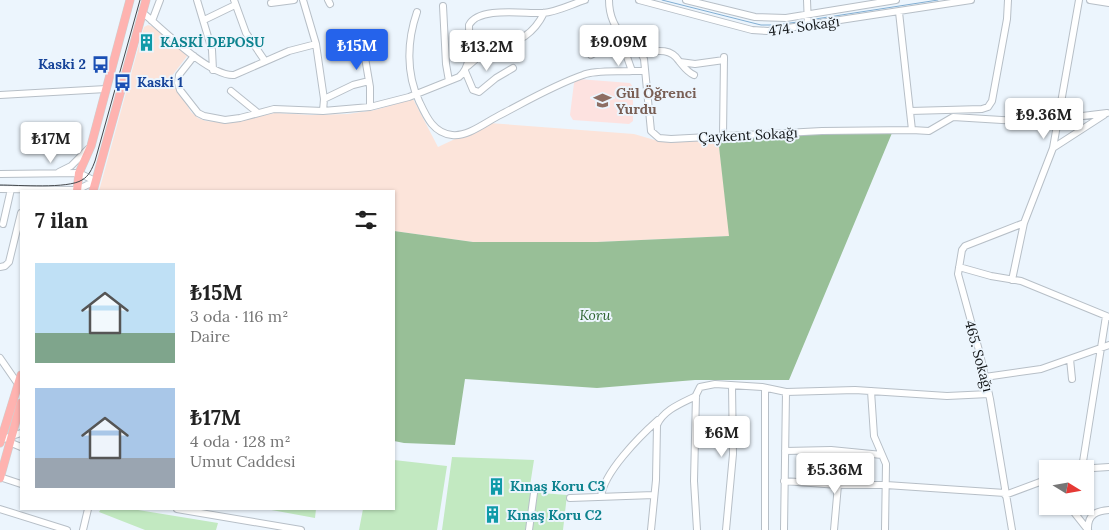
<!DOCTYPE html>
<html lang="tr">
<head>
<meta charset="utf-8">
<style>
  :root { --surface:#fff; --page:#f6f6f6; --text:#222; --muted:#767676; --accent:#2563eb }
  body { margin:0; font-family:Lora,serif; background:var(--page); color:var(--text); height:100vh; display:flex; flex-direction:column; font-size:19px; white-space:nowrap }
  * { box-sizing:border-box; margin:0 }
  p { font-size:16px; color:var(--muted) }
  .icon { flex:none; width:28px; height:28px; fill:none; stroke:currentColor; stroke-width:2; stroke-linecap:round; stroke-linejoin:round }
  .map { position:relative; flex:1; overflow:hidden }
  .sheet { position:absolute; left:20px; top:190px; width:375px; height:320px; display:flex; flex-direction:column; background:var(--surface); border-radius:0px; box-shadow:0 1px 4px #0004 }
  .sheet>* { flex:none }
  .needle { width:32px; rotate:101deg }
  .fabs { position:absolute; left:1039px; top:460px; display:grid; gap:10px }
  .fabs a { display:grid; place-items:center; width:55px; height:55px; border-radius:0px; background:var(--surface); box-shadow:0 1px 4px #0004; font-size:25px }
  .price { position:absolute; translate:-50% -42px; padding:0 11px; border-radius:5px; background:#fff; color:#222; font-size:16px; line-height:32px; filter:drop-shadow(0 1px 2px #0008) }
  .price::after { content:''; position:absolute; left:50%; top:30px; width:15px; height:11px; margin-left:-8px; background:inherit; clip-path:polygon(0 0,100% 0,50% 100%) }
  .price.active { background:var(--accent); color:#fff }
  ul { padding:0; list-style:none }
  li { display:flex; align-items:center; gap:15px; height:125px; padding:0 15px }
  li span { display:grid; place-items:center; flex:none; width:140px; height:100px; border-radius:0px; color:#555 }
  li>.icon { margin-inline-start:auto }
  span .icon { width:60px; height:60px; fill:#fffc; stroke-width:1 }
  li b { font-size:21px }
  h2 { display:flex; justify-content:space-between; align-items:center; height:60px; padding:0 15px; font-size:21px }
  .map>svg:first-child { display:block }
  .industrial { fill:#fce4da }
  .education { fill:#fde2e0 }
  .green { fill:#c2e9c1 }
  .forest { fill:#98bf97 }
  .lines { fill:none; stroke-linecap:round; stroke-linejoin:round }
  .stream { stroke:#82aed2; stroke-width:1 }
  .minor-casing { stroke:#b7bfc7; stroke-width:8 }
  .major-casing { stroke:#cfd0d0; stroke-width:9 }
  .minor { stroke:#fff; stroke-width:6 }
  .major { stroke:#feb3b0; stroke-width:8 }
  .tram { stroke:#44484c; stroke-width:1 }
  .labels { text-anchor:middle; stroke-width:4; stroke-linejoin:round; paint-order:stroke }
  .street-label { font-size:14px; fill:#111416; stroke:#ecf5fd }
  .culture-label { font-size:14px; font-weight:bold; fill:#0d838f; stroke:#ecf5fd; text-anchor:start }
  .transit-label { font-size:14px; font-weight:bold; fill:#164399; stroke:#ecf5fd; text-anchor:end }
  .education-label { font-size:14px; font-weight:bold; fill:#785e54; stroke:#ecf5fd; text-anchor:start }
  .park-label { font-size:14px; font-style:italic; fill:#2e6430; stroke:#ecf5fd }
</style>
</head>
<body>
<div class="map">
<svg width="1109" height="530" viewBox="0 0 1109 530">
  <rect width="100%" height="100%" fill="#ecf5fd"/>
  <path class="industrial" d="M 148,25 L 154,27 L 188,55 L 171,77 L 191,112 L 198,118 L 206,121 L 226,123 L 275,113 L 312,115 L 348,114 L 375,110 L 413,99 L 438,147 L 489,123 L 634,134 L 658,141 L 718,138 L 730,236 L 597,242 L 473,242 L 394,231 L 394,191 L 99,191 L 144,27 Z"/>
  <path class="education" d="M 578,79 L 630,83 L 633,87 L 633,121 L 629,124 L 573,120 L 570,115 L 574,83 Z"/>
  <path class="green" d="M 452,457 L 534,460 L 529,492 L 567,495 L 563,530 L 442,530 Z
    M 394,460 L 447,466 L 437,530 L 359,530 L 363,509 L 394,509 Z
    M 101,509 L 132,509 L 218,523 L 216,530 L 145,530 L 99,512 Z
    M 266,509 L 316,509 L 315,518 Z"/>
  <path class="forest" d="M 892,133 L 789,380 L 695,380 L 597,388 L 465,379 L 455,445 L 404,443 L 394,441 L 394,231 L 473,242 L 597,242 L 729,236 L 718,138 L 781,135 Z"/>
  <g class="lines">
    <path class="stream" d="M 662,0 L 761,25 L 776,25 L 805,21
      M 809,20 L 938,0"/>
    <defs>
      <path id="minor" d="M 197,0 L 212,50 L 213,70
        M 234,0 L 246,33 L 265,61
        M 303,0 L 316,44 L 324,99 L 323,111
        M 328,0 L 330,4
        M 609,0 C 609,15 614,28 626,39 C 633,45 640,49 644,59 L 651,131 L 659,138 L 671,139 L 822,131 L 912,130 L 899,12
        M 639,0 L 752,30 L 768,31 L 971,0
        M 686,0 L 755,17 L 786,18 L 896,0
        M 807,0 L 808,26
        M 1090,0 L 1109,3
        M 271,3 L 294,0
        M 443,6 L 446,64 L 449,81
        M 142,12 C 161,28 210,77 234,75 L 289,51 L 316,44
        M 417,12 C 407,41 406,73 419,101 C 426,116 433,133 452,135 C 468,137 486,122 500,115 C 527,101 554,85 583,75 C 595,70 618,72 632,71
        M 204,20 L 235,5
        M 152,21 L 160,0
        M 361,34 L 370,87 L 370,107
        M 619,34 L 632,71 L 645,71
        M 641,53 C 656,51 670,47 679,61 C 684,67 687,72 694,75
        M 591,55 L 621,38
        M 194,56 L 179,75 L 178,83 L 180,90 L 198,113 L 204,116 L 225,120 L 240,118 L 274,109 L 323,111 L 370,107 L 409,97 L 459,77 C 473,66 469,41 469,25 C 479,6 525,14 543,13 C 557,12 572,4 585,0
        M 680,62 L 695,64 L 724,60
        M 468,66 C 494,39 525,52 544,13
        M 465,71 L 473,90 L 479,92 L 496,78 L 513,68
        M 231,91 L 258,113
        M 0,95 L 106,89
        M 324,99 L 353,85 L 369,81
        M 910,111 L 982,109 L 988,107 L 992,101 L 1007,19 L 1008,0
        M 912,130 L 929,131 L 953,117 L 1033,122 L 1107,113
        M 723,136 L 724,57
        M 1053,148 L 1104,115
        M 59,172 L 71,166 L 88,149
        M 0,174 L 79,173 L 95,181
        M 0,189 L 77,190 L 95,181
        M 3,224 L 11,189
        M 0,267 L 5,266 L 9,262 L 21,213
        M 959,267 L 991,276 L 1021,281 L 1109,317
        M 1012,280 L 1024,223 L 1053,148 L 1079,0
        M 0,358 L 18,384
        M 1070,359 L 1072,379
        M 985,377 L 1041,369 L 1109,345
        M 871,391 L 874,436 L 886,464 L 885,530
        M 0,440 L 21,433
        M 9,442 L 21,447
        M 785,451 L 831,450 L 882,455
        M 1082,468 L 1106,316
        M 1078,469 L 1109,467
        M 0,477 L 21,484
        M 784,481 L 838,485 L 886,485 L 1005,493
        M 1005,495 L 1048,479
        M 601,497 C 603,473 640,436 658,420
        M 570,498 L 654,495
        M 1069,506 L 1088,530
        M 0,509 L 67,530
        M 177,509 L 301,530
        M 1088,528 C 1088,514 1097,511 1109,510
        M 83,530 L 88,509
        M 529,530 L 534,493
        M 651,530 L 656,480 L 657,425 C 663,410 682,403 696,396
        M 697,530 L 694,481 L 696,395 L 700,387 L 715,384 L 762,387 L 786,392 L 855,390 L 947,396 L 989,394
        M 726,530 L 733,454 L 732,386
        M 765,530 L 765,388
        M 784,530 L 786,392
        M 834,530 L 838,485
        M 1012,530 L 990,399 L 980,354 L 958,274 L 962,250 L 965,246 L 1024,223"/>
      <path id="major" d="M 77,191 L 79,173 L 91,146 L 130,0
        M 93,191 L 146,0
        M 0,443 L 21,375
        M 0,478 L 21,403"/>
    </defs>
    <use href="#minor" class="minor-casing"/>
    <use href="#major" class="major-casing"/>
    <use href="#minor" class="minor"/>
    <use href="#major" class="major"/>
    <path class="tram" d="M 0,185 C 18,185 68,189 82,180 C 89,176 92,169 95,161 L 140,0"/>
  </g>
  <defs>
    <symbol id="building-bare" viewBox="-9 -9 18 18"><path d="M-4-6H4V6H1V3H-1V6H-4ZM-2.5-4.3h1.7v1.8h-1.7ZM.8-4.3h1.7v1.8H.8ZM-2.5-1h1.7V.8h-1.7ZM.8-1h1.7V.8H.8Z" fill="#0f9aa8" stroke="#ecf5fd" stroke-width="2.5" paint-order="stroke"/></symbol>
    <symbol id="bus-bare" viewBox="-9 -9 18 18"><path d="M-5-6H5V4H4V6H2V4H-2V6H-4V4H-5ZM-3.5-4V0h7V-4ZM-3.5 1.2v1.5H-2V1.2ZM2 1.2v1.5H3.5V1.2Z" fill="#1a4fb4" stroke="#ecf5fd" stroke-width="2.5" paint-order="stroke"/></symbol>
    <symbol id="school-bare" viewBox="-9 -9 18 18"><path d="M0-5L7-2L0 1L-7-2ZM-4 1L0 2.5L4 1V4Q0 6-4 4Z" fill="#8d6e63" stroke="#ecf5fd" stroke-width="2.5" paint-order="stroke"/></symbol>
  </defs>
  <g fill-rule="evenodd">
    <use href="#building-bare" x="134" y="30" width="25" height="25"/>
    <use href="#bus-bare" x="88" y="52" width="25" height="25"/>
    <use href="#bus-bare" x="110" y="70" width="25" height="25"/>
    <use href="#school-bare" x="590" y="88" width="25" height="25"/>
    <use href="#building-bare" x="484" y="474" width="25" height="25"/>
    <use href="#building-bare" x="480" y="502" width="25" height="25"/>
  </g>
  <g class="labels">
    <g class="street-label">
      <text transform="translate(804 26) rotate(-8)" y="5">474. Sokağı</text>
      <text transform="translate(748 135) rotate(-3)" y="5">Çaykent Sokağı</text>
      <text transform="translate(979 356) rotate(75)" y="5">465. Sokağı</text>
    </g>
    <g class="culture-label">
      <text x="160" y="47">KASKİ DEPOSU</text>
      <text x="510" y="491">Kınaş Koru C3</text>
      <text x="507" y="520">Kınaş Koru C2</text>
    </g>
    <g class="transit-label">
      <text x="86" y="69">Kaski 2</text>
      <text x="137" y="87" text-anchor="start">Kaski 1</text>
    </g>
    <g class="education-label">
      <text x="616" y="98">Gül Öğrenci<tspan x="616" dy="16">Yurdu</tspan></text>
    </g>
    <g class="park-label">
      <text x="595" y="320">Koru</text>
    </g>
  </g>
</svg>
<div class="fabs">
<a><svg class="needle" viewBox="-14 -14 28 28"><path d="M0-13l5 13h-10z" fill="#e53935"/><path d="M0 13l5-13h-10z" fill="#767676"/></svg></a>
</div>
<b class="price" style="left:619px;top:67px">₺9.09M</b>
<b class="price active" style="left:357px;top:71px">₺15M</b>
<b class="price" style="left:487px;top:72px">₺13.2M</b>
<b class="price" style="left:1044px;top:140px">₺9.36M</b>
<b class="price" style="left:51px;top:164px">₺17M</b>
<b class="price" style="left:722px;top:458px">₺6M</b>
<b class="price" style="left:835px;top:495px">₺5.36M</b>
<section class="sheet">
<h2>7 ilan<svg class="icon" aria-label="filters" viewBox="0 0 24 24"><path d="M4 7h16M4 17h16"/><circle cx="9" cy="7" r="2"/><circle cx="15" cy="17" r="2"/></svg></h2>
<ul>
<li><span style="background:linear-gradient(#bfe0f5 70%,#7fa58c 0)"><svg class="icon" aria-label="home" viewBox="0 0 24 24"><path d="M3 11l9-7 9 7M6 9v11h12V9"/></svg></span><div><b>₺15M</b><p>3 oda · 116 m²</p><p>Daire</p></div></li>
<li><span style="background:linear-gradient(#a9c7e8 70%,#9aa5b1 0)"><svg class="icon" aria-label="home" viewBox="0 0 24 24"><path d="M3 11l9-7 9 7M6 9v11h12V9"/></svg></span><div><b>₺17M</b><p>4 oda · 128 m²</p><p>Umut Caddesi</p></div></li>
</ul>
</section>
</div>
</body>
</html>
